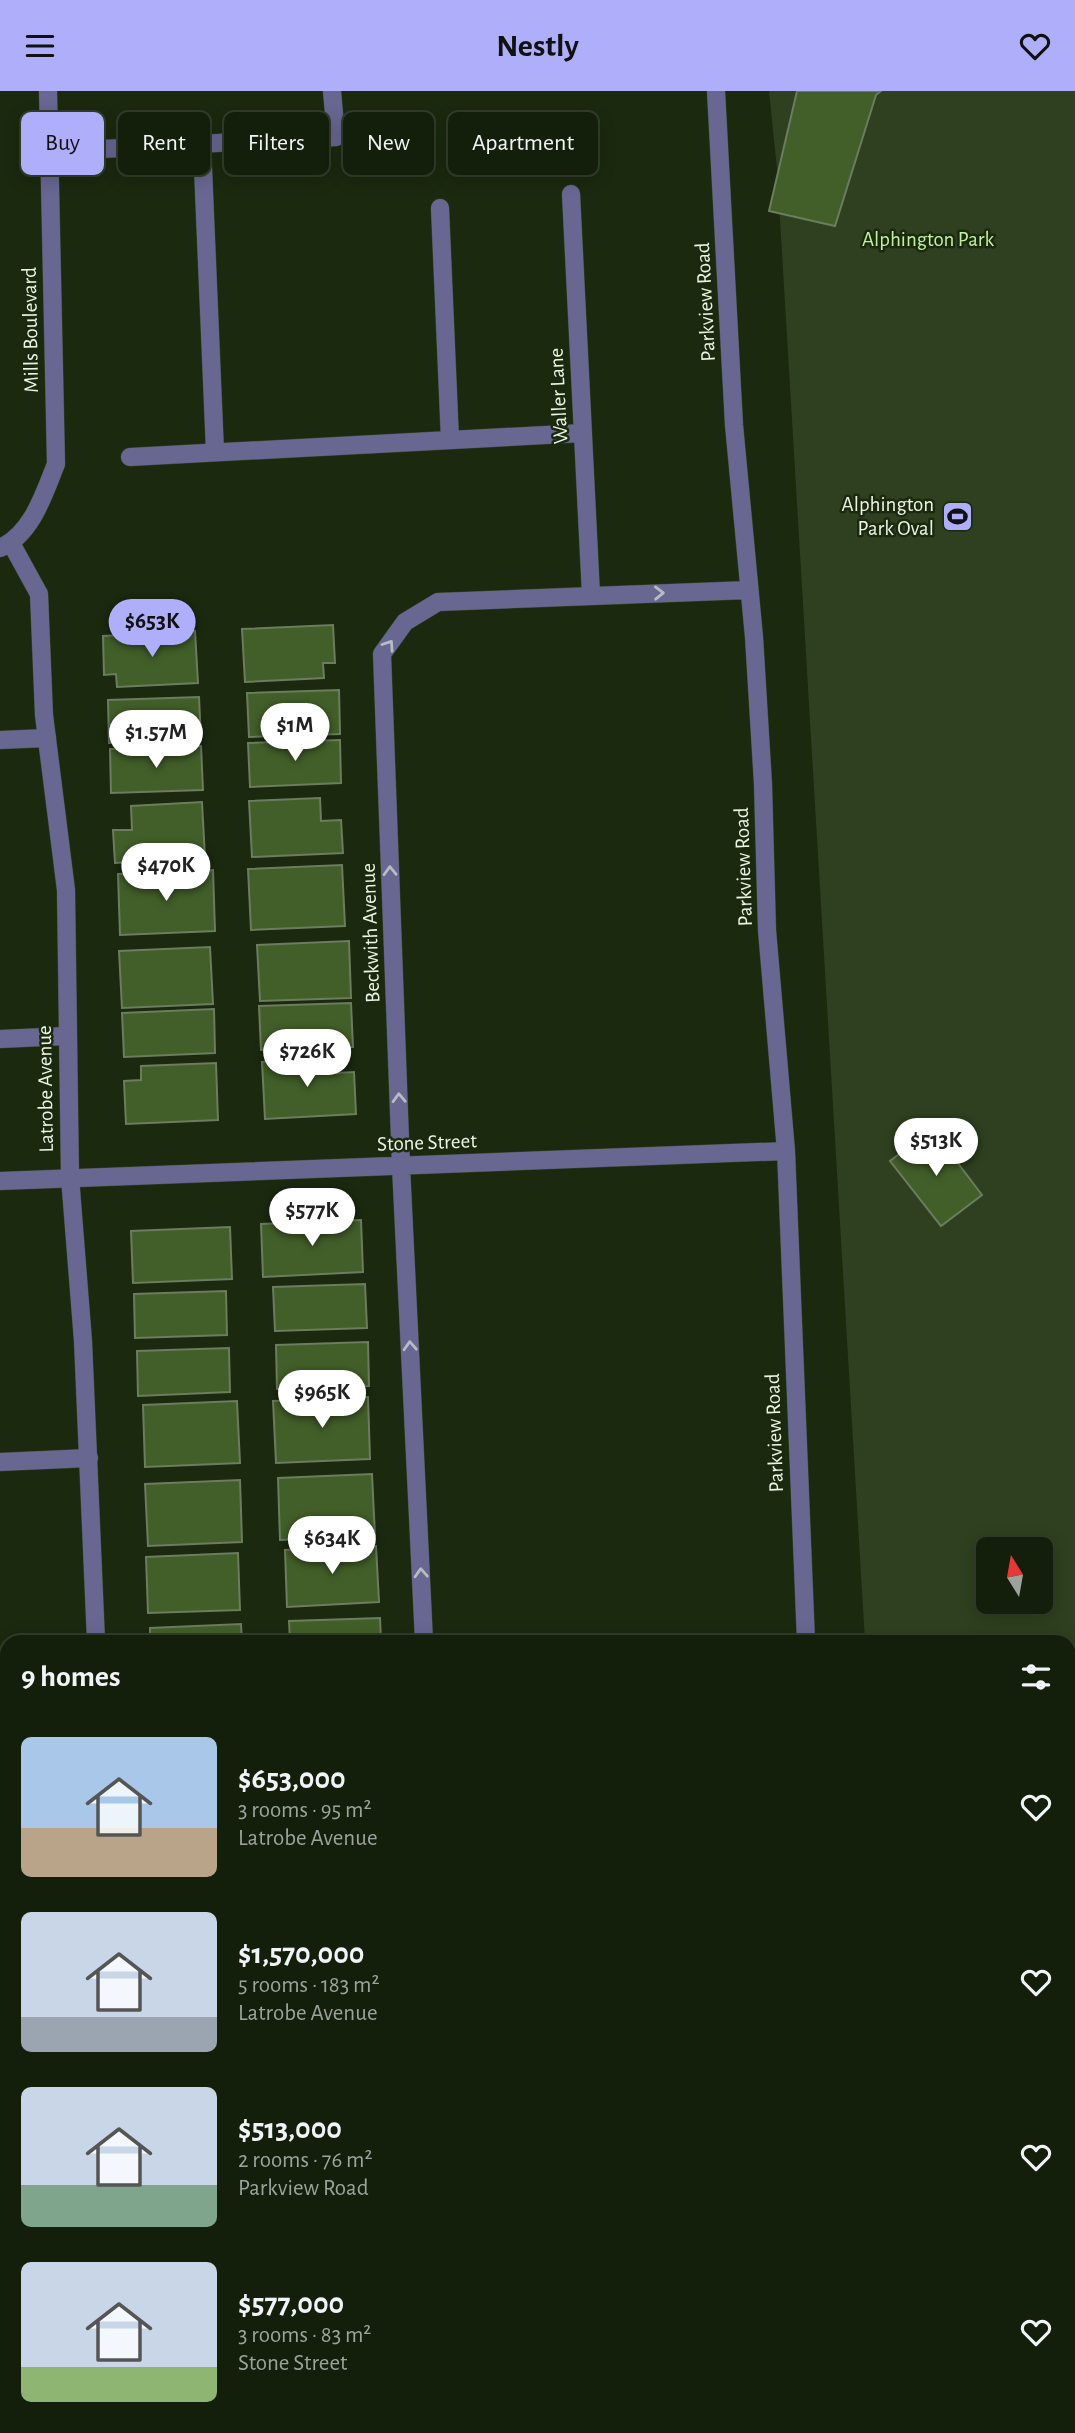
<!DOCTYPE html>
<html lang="en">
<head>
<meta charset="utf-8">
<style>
  :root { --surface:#141f0b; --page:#1d2714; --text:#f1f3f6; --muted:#9da29d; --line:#333d2c; --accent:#aeaefb }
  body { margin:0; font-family:"Alegreya Sans",sans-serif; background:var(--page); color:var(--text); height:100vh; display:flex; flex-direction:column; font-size:26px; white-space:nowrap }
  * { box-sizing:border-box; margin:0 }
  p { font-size:23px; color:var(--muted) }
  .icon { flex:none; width:38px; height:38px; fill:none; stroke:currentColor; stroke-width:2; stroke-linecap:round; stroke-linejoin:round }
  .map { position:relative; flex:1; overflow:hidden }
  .drawer { position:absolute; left:0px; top:1544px; width:1076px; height:800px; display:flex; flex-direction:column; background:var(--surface); border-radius:21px 21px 0 0; box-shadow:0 4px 18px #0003,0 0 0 2px var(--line) }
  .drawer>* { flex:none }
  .banner { position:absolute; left:21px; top:21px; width:700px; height:63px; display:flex; gap:14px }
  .needle { width:46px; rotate:349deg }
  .fabs { position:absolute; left:976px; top:1446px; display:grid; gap:14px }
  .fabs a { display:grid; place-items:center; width:77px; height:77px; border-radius:10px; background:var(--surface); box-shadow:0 4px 18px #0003,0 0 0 2px var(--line); font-size:35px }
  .price { position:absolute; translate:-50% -60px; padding:0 16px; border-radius:24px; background:#fff; color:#222; font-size:23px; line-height:46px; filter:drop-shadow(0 2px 4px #0008) }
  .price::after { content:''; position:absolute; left:50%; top:42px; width:21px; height:16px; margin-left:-10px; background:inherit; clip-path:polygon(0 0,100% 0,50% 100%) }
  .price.on { background:var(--accent); color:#111 }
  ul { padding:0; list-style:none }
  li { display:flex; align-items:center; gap:21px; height:175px; padding:0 21px }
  li span { display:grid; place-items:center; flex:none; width:196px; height:140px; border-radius:10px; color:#555 }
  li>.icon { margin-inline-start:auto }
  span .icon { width:84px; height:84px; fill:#fffc; stroke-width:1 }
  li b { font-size:30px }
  h2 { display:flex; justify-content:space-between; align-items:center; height:84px; padding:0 21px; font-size:30px }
  .chip { padding:0 24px; border-radius:10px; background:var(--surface); box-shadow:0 4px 18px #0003,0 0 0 2px var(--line); font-size:24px; line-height:63px }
  .chip.on { background:var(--accent); color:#111 }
  header { display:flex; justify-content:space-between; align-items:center; height:91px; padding:0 21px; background:var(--accent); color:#111; font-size:32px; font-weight:700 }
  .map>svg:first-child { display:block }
  .green { fill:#2e401f; fill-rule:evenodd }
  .water { fill:#0c0230 }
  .building { fill:#425f29; stroke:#6c7c5f; stroke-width:2 }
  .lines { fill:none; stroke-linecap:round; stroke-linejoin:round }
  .lane-casing { stroke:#38462d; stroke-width:19 }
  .street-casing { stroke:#38462d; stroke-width:19 }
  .lane { stroke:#676792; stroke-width:18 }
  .street { stroke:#676792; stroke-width:18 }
  .oneway { stroke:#b7bcc4 }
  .labels { text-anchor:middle; stroke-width:5; stroke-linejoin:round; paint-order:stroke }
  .park-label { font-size:21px; fill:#c2f09e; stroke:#1b290f }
  .street-label { font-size:21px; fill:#ecf5e5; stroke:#1b290f }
  .poi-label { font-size:21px; fill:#ecf5e5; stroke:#1b290f; text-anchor:end }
</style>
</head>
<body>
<header><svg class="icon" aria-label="menu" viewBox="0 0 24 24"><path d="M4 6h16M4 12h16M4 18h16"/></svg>Nestly<svg class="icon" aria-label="heart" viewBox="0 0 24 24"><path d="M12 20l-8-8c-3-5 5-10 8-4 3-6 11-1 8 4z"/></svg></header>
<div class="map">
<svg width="1075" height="2342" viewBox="0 0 1075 2342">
  <rect width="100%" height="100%" fill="#1b290f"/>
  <path class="green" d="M 769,0 L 1075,0 L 1075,2342 L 823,2342 L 788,2336 L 1069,2336 L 1069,1550 L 865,1550 L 777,78 ZM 989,1458 L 1041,1458 L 1041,1510 L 989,1510 Z
    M 7,2290 L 7,2336 L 527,2336 L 498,2342 L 0,2342 L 0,2291 Z"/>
  <path class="water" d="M 527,2336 L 788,2336 L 823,2342 L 498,2342 Z"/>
  <path class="building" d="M 797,0 L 881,0 L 876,4 L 835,135 L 769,120 Z
    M 333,534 L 335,572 L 323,572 L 324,587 L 245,591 L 242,538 Z
    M 195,540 L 198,592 L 117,596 L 116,583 L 104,584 L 103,545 Z
    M 339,599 L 340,643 L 249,646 L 247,602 Z
    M 199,606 L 201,649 L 109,652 L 108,609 Z
    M 340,649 L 341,692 L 250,696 L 248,652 Z
    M 201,655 L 203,699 L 111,702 L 110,658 Z
    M 320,707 L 321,730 L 341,729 L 343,762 L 252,766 L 249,710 Z
    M 202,711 L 205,767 L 115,772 L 113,739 L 132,739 L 131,715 Z
    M 342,774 L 345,835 L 251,839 L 248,778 Z
    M 213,779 L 215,840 L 120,844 L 118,783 Z
    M 349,850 L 351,907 L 260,910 L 257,854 Z
    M 210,856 L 213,913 L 122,917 L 119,860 Z
    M 351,912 L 353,956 L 261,959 L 259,915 Z
    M 214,918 L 215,962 L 124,966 L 122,922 Z
    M 337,968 L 337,982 L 354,981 L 356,1023 L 265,1028 L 262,971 Z
    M 216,972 L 218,1029 L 126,1033 L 124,990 L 141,989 L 141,975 Z
    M 932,1038 L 982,1104 L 941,1135 L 890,1070 Z
    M 361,1129 L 363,1181 L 263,1186 L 261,1133 Z
    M 230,1136 L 232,1188 L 133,1192 L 131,1140 Z
    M 365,1193 L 367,1237 L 275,1240 L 273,1196 Z
    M 226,1200 L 227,1244 L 135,1247 L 134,1203 Z
    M 368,1251 L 369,1295 L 277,1298 L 276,1254 Z
    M 229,1257 L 230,1301 L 138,1305 L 137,1260 Z
    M 368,1306 L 370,1368 L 276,1372 L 273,1310 Z
    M 237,1310 L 240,1372 L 145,1376 L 143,1314 Z
    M 372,1383 L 375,1445 L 280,1449 L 278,1387 Z
    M 240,1389 L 242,1451 L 148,1455 L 145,1393 Z
    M 376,1455 L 379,1511 L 287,1516 L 285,1459 Z
    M 238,1462 L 240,1519 L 148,1522 L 146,1466 Z
    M 380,1527 L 381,1550 L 290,1550 L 289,1530 Z
    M 241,1533 L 242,1550 L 150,1550 L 150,1537 Z"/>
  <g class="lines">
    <defs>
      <path id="lane" d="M 102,58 L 336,46
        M 0,649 L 47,647
        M 0,948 L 66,945"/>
      <path id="street" d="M 332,0 L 336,46
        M 716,0 L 734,334 L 754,546 L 763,693 L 767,839 L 786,1060 L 806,1550
        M 202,53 L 215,361
        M 571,103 L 591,504
        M 440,117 L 450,349
        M 130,366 L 583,342
        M 11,452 L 39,503 L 44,624 L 66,799 L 70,1086 L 83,1250 L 96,1550
        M 0,457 C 32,443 44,403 56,373 L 48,0
        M 0,1090 L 786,1060
        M 0,1371 L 89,1367
        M 424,1550 L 401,1075 L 382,563 L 405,531 L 438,511 L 749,499
        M 0,1611 L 7,1611"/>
    </defs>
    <use href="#lane" class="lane-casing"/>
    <use href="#street" class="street-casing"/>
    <use href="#lane" class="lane"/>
    <use href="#street" class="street"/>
  </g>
  <defs><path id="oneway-chevron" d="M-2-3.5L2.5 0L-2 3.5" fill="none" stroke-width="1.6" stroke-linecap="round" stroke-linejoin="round" transform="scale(1.75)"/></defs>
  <g class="oneway">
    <use href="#oneway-chevron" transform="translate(659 502) rotate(-1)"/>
    <use href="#oneway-chevron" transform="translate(389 554) rotate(-56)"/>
    <use href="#oneway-chevron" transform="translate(390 780) rotate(-92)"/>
    <use href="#oneway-chevron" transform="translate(399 1007) rotate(-92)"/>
    <use href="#oneway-chevron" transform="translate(410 1255) rotate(-93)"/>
    <use href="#oneway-chevron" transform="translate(421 1482) rotate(-93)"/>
  </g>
  <defs>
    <symbol id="stadium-square" viewBox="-11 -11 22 22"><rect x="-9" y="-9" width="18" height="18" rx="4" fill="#aeaefb" stroke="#1b290f"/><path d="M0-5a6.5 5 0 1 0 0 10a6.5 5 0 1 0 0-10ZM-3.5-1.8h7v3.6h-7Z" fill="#111"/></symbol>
  </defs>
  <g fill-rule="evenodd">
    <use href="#stadium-square" x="940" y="408" width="35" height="35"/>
  </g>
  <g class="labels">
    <g class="park-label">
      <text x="928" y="155">Alphington Park</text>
    </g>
    <g class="street-label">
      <text transform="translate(705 211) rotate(-93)" y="7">Parkview Road</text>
      <text transform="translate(30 239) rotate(-91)" y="7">Mills Boulevard</text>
      <text transform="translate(558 305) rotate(-93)" y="7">Waller Lane</text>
      <text transform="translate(743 776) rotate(-92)" y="7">Parkview Road</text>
      <text transform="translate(370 842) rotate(-92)" y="7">Beckwith Avenue</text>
      <text transform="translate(45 998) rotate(-91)" y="7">Latrobe Avenue</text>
      <text transform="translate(427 1051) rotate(-2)" y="7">Stone Street</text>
      <text transform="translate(774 1342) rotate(-92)" y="7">Parkview Road</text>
    </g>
    <g class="poi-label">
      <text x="934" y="420">Alphington<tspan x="934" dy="24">Park Oval</tspan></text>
    </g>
  </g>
</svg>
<div class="fabs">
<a><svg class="needle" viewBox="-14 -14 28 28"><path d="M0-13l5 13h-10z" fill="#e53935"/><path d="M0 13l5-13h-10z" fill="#9da29d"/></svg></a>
</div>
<b class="price on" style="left:152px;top:568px">$653K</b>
<b class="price" style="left:295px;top:672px">$1M</b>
<b class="price" style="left:156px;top:679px">$1.57M</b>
<b class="price" style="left:166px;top:812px">$470K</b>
<b class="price" style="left:307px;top:998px">$726K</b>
<b class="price" style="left:936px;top:1087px">$513K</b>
<b class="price" style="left:312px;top:1157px">$577K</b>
<b class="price" style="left:322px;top:1339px">$965K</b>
<b class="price" style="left:332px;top:1485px">$634K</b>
<div class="banner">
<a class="chip on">Buy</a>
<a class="chip">Rent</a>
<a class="chip">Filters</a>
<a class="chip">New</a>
<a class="chip">Apartment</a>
</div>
<section class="drawer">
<h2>9 homes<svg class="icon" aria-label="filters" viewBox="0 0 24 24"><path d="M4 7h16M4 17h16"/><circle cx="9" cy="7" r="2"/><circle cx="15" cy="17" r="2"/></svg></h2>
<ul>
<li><span style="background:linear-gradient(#a9c7e8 65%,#b9a48a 0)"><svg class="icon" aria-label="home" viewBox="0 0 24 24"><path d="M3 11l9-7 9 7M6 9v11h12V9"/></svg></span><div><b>$653,000</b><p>3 rooms · 95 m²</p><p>Latrobe Avenue</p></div><svg class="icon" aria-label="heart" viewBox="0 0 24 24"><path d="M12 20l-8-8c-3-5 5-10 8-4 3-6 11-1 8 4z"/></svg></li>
<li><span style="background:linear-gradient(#c9d6e8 75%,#9aa5b1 0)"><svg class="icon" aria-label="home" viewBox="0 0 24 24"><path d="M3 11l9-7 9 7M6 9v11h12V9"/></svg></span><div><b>$1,570,000</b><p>5 rooms · 183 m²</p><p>Latrobe Avenue</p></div><svg class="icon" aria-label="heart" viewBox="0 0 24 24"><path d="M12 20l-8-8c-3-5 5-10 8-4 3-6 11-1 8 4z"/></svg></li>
<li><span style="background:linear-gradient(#c9d6e8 70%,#7fa58c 0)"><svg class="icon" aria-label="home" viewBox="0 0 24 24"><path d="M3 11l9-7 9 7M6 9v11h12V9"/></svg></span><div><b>$513,000</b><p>2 rooms · 76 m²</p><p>Parkview Road</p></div><svg class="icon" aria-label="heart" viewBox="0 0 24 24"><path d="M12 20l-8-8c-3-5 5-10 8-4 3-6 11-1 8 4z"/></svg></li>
<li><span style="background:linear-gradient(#c9d6e8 75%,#8fb573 0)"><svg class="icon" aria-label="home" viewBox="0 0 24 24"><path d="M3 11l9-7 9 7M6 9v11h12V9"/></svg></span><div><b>$577,000</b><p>3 rooms · 83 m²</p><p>Stone Street</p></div><svg class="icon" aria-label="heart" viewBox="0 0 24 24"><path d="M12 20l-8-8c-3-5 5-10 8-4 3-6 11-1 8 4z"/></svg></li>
</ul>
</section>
</div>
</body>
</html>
